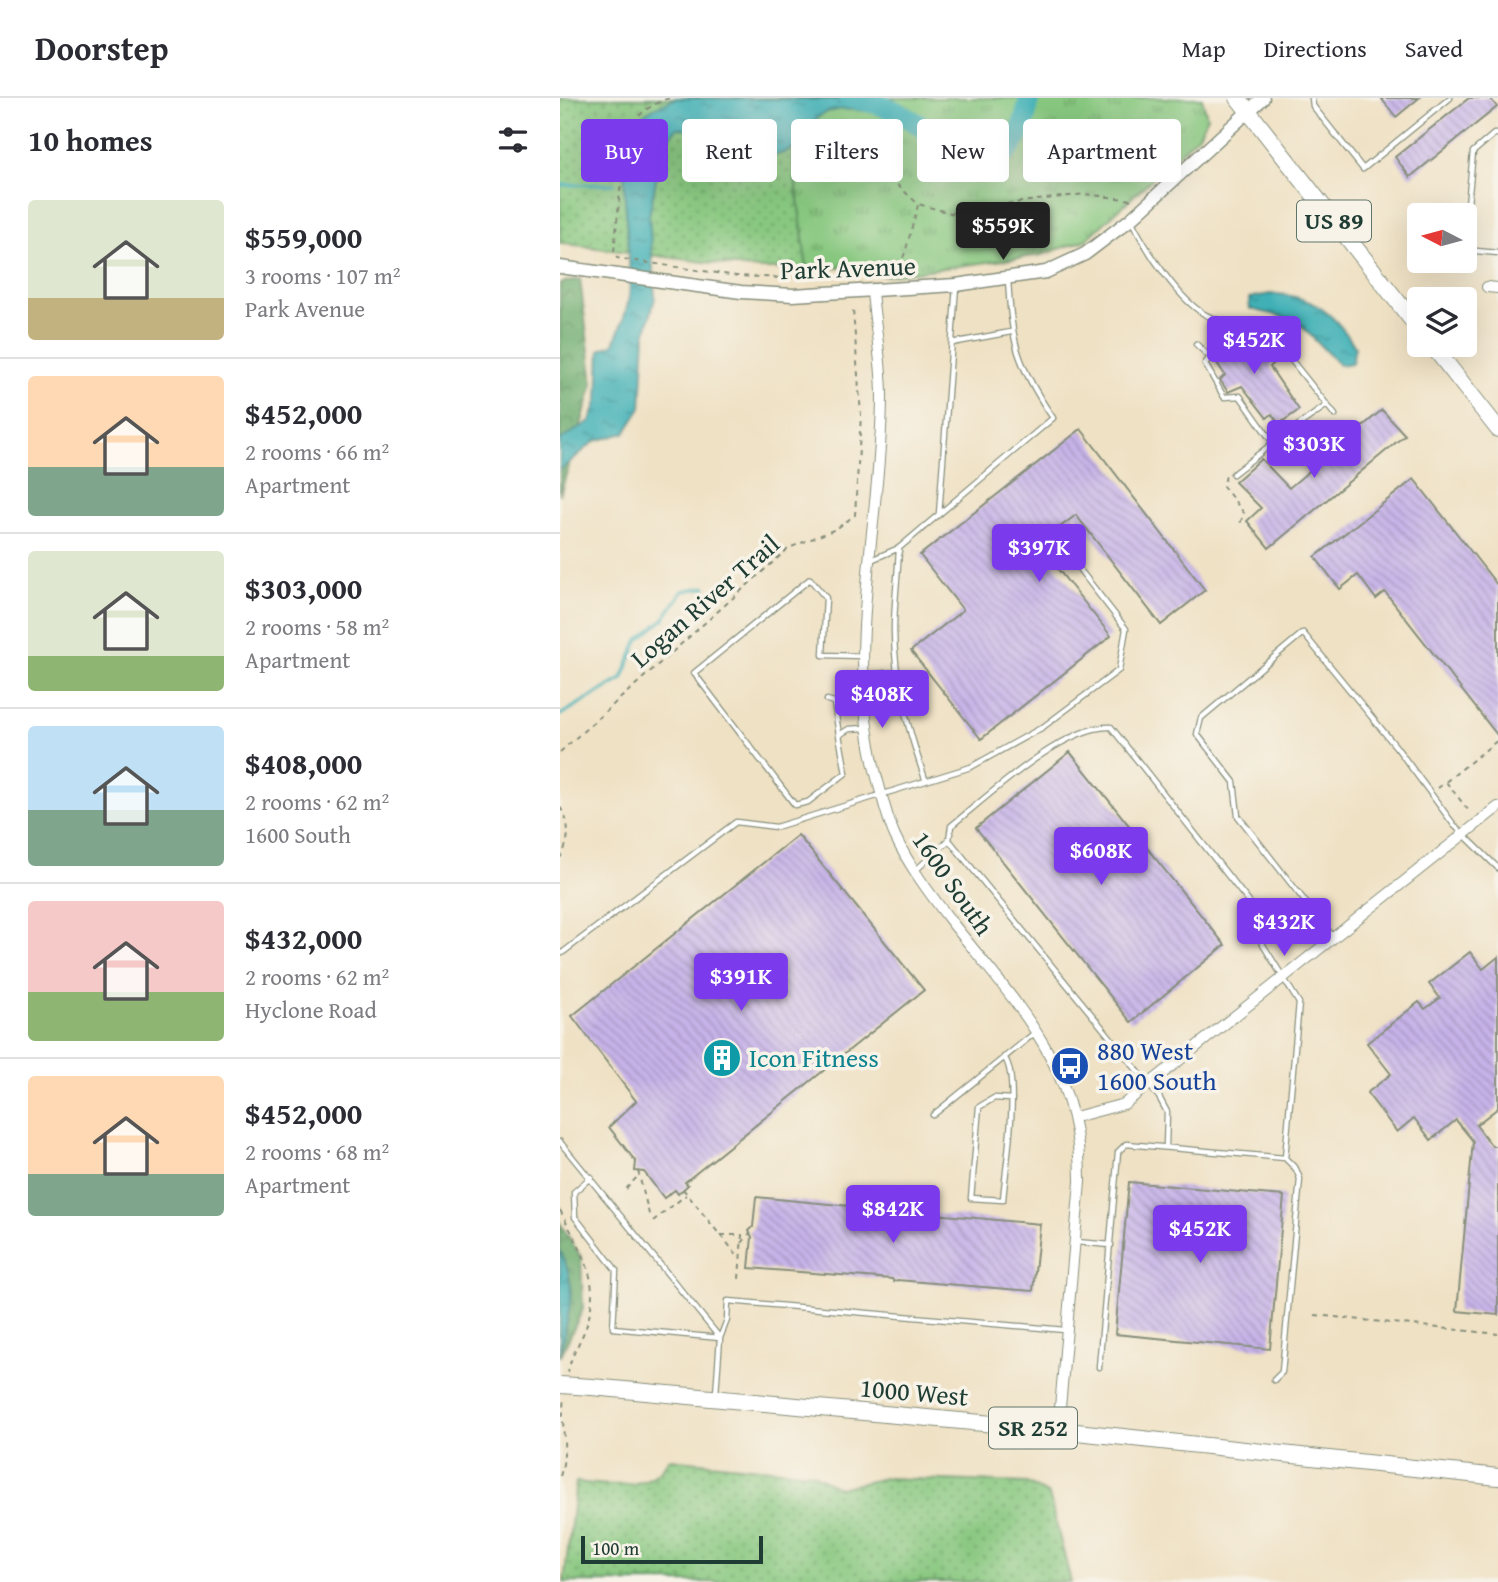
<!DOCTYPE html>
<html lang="en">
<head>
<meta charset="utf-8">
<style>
  :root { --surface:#fff; --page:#f7f7f7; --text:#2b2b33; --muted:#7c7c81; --line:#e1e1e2; --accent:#7c3aed }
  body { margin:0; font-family:"Gentium Book Plus",serif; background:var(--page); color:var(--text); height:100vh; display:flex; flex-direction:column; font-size:26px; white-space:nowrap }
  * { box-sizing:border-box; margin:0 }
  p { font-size:23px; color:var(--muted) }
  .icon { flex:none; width:38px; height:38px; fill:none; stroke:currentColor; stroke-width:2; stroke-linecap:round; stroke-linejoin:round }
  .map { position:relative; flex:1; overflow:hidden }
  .panel { display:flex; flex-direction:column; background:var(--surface); width:560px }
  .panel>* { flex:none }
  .top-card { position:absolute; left:21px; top:21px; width:665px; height:63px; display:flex; gap:14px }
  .needle { width:46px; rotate:276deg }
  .fabs { position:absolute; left:847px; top:105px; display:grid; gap:14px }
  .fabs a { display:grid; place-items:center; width:70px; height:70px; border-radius:7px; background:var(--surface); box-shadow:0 7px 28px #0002; font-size:35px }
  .scale { position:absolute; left:21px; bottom:18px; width:182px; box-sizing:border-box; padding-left:7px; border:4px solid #1f3d34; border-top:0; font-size:19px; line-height:24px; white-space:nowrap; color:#1f3d34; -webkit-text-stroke:5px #f7f3e8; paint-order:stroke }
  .price { position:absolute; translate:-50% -60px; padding:0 16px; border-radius:7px; background:var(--accent); color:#fff; font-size:23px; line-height:46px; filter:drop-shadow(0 2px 4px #0008) }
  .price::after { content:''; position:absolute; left:50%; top:42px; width:21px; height:16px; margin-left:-10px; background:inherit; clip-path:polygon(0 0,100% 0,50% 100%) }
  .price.selected { background:#222; color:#fff }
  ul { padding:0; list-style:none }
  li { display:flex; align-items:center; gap:21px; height:175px; padding:0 28px }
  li+li { border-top:2px solid var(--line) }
  li span { display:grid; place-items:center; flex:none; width:196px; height:140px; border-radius:7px; color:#555 }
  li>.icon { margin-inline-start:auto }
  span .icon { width:84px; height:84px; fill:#fffc; stroke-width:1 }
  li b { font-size:30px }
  h2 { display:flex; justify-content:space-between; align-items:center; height:84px; padding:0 28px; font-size:30px }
  .chip { padding:0 24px; border-radius:7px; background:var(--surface); box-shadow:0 7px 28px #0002; font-size:24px; line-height:63px }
  .chip.selected { background:var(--accent); color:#fff }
  header { display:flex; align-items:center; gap:42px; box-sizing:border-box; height:98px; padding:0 35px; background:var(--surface); border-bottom:2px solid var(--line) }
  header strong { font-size:33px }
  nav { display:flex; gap:38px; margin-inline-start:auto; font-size:24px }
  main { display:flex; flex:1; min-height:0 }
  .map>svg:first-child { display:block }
  .grass { fill:url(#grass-dots); stroke:#53825a; stroke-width:2 }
  .forest { fill:url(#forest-crowns); stroke:#467451; stroke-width:2 }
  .park { fill:url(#park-tufts); stroke:#53825a; stroke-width:2 }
  .water { fill:url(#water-ripples); stroke:#2f7675; stroke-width:2 }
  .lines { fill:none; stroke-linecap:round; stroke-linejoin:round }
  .stream { stroke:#3fb0b6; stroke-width:3.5 }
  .river { stroke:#3fb0b6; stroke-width:21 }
  .building { fill:url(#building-back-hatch) }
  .service-casing { stroke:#878f7c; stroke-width:7 }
  .minor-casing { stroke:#878f7c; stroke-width:12 }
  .tertiary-casing { stroke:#878f7c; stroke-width:15 }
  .primary-casing { stroke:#878f7c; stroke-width:18 }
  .trunk-casing { stroke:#878f7c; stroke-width:18 }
  .path { stroke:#878f7c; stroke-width:2; stroke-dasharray:5 5; stroke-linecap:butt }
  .service { stroke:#fff; stroke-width:4.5 }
  .minor { stroke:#fff; stroke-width:10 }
  .tertiary { stroke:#fff; stroke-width:12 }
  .primary { stroke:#fff; stroke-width:16 }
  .trunk { stroke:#fff; stroke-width:16 }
  .primary-bridge-casing { stroke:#878f7c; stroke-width:18; stroke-linecap:butt }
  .primary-bridge { stroke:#fff; stroke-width:16 }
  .labels { text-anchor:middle; stroke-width:7; stroke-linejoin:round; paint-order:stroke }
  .shield { fill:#f7f3e8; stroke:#60746a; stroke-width:2 }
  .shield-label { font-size:24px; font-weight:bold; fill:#1f3d34 }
  .street-label { font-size:26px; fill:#1f3d34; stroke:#f7f3e8 }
  .transit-label { font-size:26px; fill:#164399; stroke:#f7f3e8; text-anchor:start }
  .culture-label { font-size:26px; fill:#0d838f; stroke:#f7f3e8; text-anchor:start }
</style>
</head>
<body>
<header>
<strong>Doorstep</strong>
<nav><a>Map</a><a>Directions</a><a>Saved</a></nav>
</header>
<main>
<section class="panel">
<h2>10 homes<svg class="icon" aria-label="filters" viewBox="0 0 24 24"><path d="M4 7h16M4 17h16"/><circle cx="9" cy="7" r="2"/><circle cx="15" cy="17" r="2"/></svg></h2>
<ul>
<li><span style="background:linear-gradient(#dfe7d0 70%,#c2b280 0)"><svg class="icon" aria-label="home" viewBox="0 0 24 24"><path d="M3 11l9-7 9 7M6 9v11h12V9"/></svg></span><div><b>$559,000</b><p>3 rooms · 107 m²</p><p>Park Avenue</p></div></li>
<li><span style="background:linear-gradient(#ffd9b3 65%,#7fa58c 0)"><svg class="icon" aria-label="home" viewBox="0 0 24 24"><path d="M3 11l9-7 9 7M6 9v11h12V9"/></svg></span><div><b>$452,000</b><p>2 rooms · 66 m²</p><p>Apartment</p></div></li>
<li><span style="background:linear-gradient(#dfe7d0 75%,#8fb573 0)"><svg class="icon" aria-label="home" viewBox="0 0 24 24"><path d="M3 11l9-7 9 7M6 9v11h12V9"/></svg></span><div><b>$303,000</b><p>2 rooms · 58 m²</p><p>Apartment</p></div></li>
<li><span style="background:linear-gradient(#bfe0f5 60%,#7fa58c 0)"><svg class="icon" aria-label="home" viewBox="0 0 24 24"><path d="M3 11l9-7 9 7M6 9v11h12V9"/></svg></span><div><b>$408,000</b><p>2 rooms · 62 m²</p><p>1600 South</p></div></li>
<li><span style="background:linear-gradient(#f6c9c9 65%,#8fb573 0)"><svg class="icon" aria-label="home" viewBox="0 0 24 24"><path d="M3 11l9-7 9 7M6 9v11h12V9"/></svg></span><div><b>$432,000</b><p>2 rooms · 62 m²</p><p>Hyclone Road</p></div></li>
<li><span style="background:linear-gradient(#ffd9b3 70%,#7fa58c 0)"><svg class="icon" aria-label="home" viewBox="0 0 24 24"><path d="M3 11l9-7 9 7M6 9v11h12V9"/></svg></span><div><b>$452,000</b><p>2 rooms · 68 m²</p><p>Apartment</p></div></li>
</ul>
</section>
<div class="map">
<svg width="938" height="1484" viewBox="0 0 938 1484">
  <defs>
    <pattern id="grass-dots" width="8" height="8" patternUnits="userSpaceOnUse" patternTransform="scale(1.75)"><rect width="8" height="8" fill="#87c77f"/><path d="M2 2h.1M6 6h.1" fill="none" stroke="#6ea369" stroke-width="1.8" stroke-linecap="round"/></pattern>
    <pattern id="forest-crowns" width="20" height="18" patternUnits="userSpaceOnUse" patternTransform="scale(1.75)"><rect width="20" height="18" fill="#6dac6e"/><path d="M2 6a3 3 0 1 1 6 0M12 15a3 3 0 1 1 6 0" fill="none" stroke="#598d5b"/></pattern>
    <pattern id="park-tufts" width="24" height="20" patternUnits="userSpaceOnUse" patternTransform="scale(1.75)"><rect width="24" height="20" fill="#87c77f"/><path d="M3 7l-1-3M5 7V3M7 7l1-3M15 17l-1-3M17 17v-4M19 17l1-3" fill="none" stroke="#6ea369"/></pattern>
    <pattern id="water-ripples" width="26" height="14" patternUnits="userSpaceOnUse" patternTransform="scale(1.75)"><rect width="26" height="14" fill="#3fb0b6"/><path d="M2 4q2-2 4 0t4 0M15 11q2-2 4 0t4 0" fill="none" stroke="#349095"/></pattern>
    <pattern id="building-back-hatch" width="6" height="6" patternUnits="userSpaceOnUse" patternTransform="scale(1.75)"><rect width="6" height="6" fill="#c7b3e9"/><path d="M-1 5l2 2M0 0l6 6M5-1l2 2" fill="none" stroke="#a193be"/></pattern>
  </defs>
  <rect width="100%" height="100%" fill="#f7f3e8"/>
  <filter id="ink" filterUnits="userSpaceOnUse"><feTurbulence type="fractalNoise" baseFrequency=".0143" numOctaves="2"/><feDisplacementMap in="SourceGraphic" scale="14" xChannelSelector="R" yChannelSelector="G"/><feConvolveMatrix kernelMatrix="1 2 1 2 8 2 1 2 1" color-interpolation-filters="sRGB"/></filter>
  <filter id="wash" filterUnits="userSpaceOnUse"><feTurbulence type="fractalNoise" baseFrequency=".00686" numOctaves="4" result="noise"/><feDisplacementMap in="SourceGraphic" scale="28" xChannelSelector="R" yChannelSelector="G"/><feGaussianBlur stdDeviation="1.57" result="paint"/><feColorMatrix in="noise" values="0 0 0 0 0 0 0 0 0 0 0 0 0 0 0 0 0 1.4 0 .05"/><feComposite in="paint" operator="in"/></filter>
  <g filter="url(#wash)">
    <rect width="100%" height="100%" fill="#efe1c4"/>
    <path class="grass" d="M 0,0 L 225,0 L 247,171 L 198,171 L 0,145 Z
      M 109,1361 L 252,1375 L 279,1390 L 325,1380 L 467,1385 L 489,1397 L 511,1484 L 4,1484 L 16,1384 C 48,1387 91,1395 109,1361 Z"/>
    <path class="forest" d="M 20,181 L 33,286 L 0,397 L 0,185 Z
      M 0,1125 L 21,1159 L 23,1211 L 1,1257 Z"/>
    <path class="park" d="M 225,0 L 642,0 L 647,19 L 639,37 L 526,142 L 480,157 L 324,178 L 300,169 L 247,171 Z"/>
    <path class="water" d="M 117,0 L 326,2 L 318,14 C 300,13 276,7 260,18 C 246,27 248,46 223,55 C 206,61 171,56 155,47 C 140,39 134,31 117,30 L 103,47 L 89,118 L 95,200 L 85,238 L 81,310 L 65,335 L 35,343 L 0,372 L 0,342 L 30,323 L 38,301 L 40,252 L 54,246 C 59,231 67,215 69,200 C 75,158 49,52 80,20 C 90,10 104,5 117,0 Z
      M 710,196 C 750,196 775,215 795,249 L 792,265 L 779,267 L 736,222 L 690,211 L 689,200 Z
      M 0,1152 C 21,1195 6,1217 0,1259 Z"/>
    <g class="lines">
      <path class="stream" d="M 0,87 L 54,86
        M 0,617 L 62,581 L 78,542 L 103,522 L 123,493 L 146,489"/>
      <path class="river" d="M 289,0 C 311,3 327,8 346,19 C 367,30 384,47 405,59 C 445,79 466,31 469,0"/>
    </g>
    <g id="blocks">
      <path class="building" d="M 821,0 L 859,0 L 836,19 Z
        M 909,0 L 930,0 L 937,9 L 850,79 L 835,59 Z
        M 665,230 L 677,247 L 688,237 L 699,252 L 705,248 L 716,263 L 710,269 L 739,312 L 719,326 L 712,316 L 707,320 L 682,288 L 668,294 L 660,282 L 665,277 L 655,262 L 665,254 L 654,239 Z
        M 822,312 L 845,337 L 709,450 L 687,423 L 701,410 L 675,384 L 701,361 L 729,390 Z
        M 521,331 L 645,492 L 601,527 L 516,417 L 478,446 L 551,538 L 421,641 L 351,553 L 403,512 L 360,457 Z
        M 854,381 L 938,488 L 938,638 L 825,494 L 816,501 L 798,477 L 780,491 L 755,459 Z
        M 510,654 L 665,847 L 571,924 L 416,730 Z
        M 238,737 L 364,892 L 125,1084 L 128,1087 L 118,1096 L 115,1092 L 104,1100 L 84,1074 L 75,1073 L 76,1064 L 49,1029 L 76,1003 L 12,918 Z
        M 910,854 L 923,871 L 938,859 L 938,1010 L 916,1027 L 932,1048 L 938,1048 L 938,1217 L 897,1213 L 913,1043 L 896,1022 L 871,1042 L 854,1020 L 837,1034 L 807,995 L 831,976 L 807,945 L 859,904 L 865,911 L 880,900 L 869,886 Z
        M 569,1084 L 724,1098 L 710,1251 L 555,1236 Z
        M 196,1099 L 480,1126 L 473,1193 L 337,1182 L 334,1184 L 332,1181 L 189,1170 L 192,1139 L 189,1133 L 193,1129 Z"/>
    </g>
  </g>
  <g filter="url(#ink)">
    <use href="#blocks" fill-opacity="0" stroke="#878f7c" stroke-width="2"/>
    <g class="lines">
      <defs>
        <path id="service" d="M 752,0 L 753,8 L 803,71 L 890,0
          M 571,122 C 586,151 620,206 650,219 C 671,229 693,228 713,239 L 775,317
          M 905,138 L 913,54 L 934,36 L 938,36
          M 905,152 L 938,155
          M 392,245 L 451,234
          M 636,246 L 650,259 L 645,266 L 664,299 L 680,298 L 713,345 L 767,307
          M 673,376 L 713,345
          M 379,416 L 396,188
          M 339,450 C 338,477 334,505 334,532 C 334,584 349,633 365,681
          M 311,462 L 339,450 L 493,320 C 457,267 451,244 448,180
          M 303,558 L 263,557 L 266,500 L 250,481 L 134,575 L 235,707 L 248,704 L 286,675 L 279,637 L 289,631 L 305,630
          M 303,577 L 337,574
          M 267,602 L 274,604 L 279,637
          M 389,742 L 599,999 L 607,1014 L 606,1049
          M 356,772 L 389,742 L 391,728 C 427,699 505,626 551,629 L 703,822 L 700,842 L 739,905 L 725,1060 L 736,1071 L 740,1081 L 722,1274 L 714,1282
          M 773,839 L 678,718 L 674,684 L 637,636 L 641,620 L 743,535 L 837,650 L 894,727 L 938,770
          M 2,855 L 176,724 L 216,729 L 411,669 L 483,629 L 559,572 L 566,531 L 506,454
          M 444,959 C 461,979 445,1073 443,1102 L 411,1100 L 419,1009 L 434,1000 L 452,1001
          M 373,1017 L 477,933
          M 0,1044 L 160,1240
          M 31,1079 L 14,1094 L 15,1119 L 56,1172 L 53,1230 L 160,1240
          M 516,1144 L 551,1147
          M 539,1269 L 558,1054 L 566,1046 L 725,1060
          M 156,1296 L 160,1240 L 167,1222 L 168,1203 L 505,1232"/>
        <path id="minor" d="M 927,189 L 938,190
          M 312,194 C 315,228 322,264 322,299 C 321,423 285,549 315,672 C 321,694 326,718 335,738 C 349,768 370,796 390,822 C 458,908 521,968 520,1084 L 498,1332
          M 515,1019 L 564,1006 L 938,709"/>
        <path id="tertiary" d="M 0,169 L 181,194 L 233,197 L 396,187 L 486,174 L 525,156 L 571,121 L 703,0"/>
        <path id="primary" d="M 32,1289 L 498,1332 L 938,1379"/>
        <path id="trunk" d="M 678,0 L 859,231
          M 872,247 L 938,331"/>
      </defs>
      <use href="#service" class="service-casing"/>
      <use href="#minor" class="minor-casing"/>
      <use href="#tertiary" class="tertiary-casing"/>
      <use href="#primary" class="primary-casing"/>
      <use href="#trunk" class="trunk-casing"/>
      <path class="path" d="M 109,0 C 85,9 72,20 65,44 L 54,154 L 57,160 L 176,178 L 228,180 L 289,177
        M 284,60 L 331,81 L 358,106 L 398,117 L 437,107 L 525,96 L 572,102
        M 335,178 L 345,155 L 358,107
        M 666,378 L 663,388 L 684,415 L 680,426
        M 0,654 L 229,450 L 276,431 L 295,417 L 301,317 L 293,212
        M 886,684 L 909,713
        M 878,690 L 938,642
        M 0,709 C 11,726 10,743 0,760
        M 78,1073 L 90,1120
        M 66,1091 L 79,1077
        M 123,1091 L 160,1137 L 182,1137 L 179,1181
        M 0,1112 C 20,1153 43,1180 26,1229 C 20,1245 11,1257 8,1274
        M 93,1123 L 126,1097
        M 161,1137 L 179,1160
        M 182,1145 L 190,1135
        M 755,1217 L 938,1236
        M 0,1378 C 9,1352 0,1326 4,1300"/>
      <use href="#service" class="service"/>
      <use href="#minor" class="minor"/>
      <use href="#tertiary" class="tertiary"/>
      <use href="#primary" class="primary"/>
      <use href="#trunk" class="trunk"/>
      <defs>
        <path id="primary-bridge" d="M 0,1287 L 32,1289"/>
      </defs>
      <use href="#primary-bridge" class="primary-bridge-casing"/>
      <use href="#primary-bridge" class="primary-bridge"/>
    </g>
  </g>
  <defs>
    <symbol id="building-disc" viewBox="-11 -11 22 22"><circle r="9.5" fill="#0f9aa8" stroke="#f7f3e8"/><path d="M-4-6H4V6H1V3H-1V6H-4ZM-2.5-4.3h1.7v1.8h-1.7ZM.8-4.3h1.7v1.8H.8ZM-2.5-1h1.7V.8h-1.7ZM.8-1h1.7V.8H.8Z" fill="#fff"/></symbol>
    <symbol id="bus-disc" viewBox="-11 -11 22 22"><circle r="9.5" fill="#1a4fb4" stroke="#f7f3e8"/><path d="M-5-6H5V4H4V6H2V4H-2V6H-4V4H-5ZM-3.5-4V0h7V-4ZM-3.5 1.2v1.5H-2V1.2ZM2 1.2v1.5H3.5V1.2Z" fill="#fff"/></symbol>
  </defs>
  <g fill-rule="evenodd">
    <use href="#building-disc" x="140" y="938" width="44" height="44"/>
    <use href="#bus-disc" x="488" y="946" width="44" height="44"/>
  </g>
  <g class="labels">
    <g class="shield">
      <rect x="737" y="102.5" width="74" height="41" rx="5"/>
      <rect x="429" y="1309.5" width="88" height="41" rx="5"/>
    </g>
    <g class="shield-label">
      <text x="774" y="131">US 89</text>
      <text x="473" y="1338">SR 252</text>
    </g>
    <g class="street-label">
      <text transform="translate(288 170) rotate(-2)" y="9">Park Avenue</text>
      <text transform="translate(145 503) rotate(-41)" y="9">Logan River Trail</text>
      <text transform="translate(393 785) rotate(55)" y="9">1600 South</text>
      <text transform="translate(354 1294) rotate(5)" y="9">1000 West</text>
    </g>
    <g class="transit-label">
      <text x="537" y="962">880 West<tspan x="537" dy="30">1600 South</tspan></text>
    </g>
    <g class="culture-label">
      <text x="189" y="969">Icon Fitness</text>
    </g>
  </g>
</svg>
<div class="fabs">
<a><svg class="needle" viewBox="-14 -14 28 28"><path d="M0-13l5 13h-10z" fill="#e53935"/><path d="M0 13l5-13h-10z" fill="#7c7c81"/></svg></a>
<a><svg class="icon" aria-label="layers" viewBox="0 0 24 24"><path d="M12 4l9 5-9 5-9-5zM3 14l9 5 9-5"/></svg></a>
</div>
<div class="scale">100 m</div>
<b class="price selected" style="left:443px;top:164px">$559K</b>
<b class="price" style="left:694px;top:278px">$452K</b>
<b class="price" style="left:754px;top:382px">$303K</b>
<b class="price" style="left:479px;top:486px">$397K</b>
<b class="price" style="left:322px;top:632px">$408K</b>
<b class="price" style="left:541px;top:789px">$608K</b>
<b class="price" style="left:724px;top:860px">$432K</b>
<b class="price" style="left:181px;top:915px">$391K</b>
<b class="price" style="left:333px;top:1147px">$842K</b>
<b class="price" style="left:640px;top:1167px">$452K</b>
<div class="top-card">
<a class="chip selected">Buy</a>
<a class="chip">Rent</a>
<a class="chip">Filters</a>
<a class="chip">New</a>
<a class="chip">Apartment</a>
</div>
</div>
</main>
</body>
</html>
